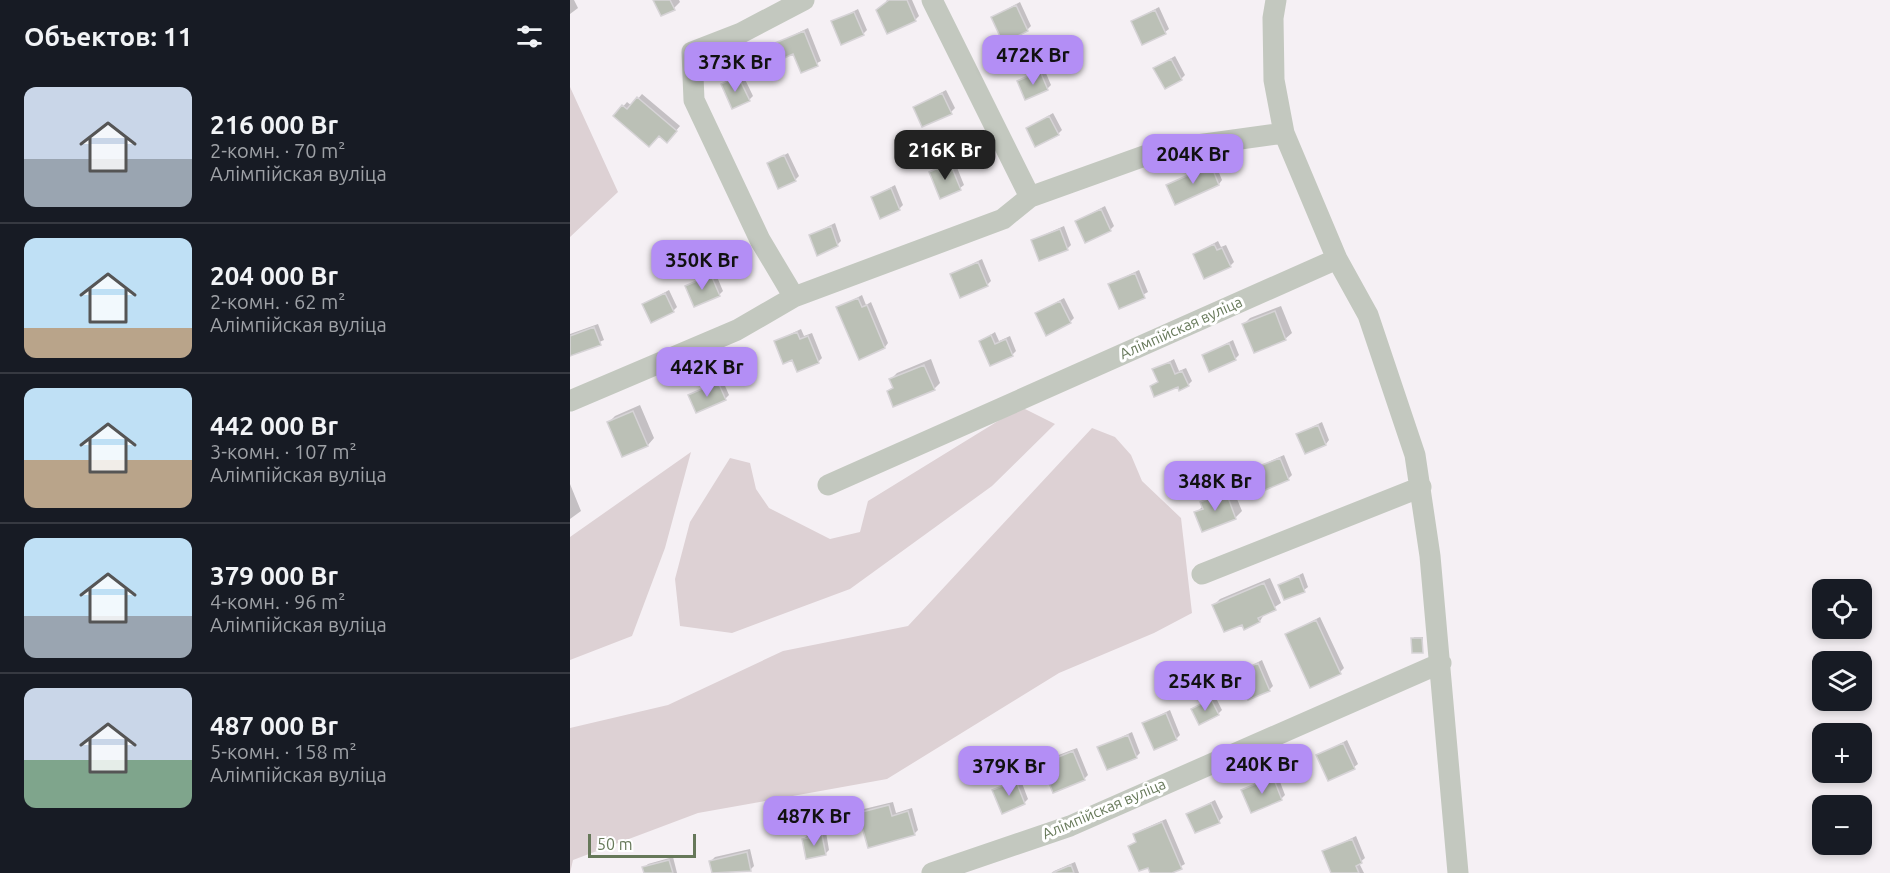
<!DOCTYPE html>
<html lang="ru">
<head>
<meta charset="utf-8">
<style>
  :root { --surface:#171b24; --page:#242831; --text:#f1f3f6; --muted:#9ea1a6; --line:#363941; --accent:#b38ef5 }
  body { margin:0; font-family:Ubuntu,sans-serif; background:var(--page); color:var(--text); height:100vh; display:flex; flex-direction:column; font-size:22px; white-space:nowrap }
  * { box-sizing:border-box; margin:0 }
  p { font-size:20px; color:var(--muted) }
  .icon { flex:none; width:33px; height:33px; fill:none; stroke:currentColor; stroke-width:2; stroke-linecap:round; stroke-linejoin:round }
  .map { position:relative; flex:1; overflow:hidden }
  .drawer { display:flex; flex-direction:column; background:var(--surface); width:570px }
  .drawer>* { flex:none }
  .controls { position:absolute; left:1242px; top:579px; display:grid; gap:12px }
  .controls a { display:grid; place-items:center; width:60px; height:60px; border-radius:12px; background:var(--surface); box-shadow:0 3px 9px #0003; font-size:30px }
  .scale { position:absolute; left:18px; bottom:15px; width:108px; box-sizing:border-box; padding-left:6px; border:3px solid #667859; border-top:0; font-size:16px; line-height:21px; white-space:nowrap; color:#667859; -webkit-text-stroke:4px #fff; paint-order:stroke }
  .price { position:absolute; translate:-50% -51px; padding:0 14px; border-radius:12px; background:var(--accent); color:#111; font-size:20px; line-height:39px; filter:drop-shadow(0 2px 3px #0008) }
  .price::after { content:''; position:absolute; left:50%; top:36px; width:18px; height:14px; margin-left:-9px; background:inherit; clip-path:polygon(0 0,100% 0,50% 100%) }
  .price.current { background:#222; color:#fff }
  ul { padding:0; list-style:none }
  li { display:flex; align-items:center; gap:18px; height:150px; padding:0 24px }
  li+li { border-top:2px solid var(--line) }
  li span { display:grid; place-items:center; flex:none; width:168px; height:120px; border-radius:12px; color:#555 }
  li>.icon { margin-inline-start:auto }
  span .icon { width:72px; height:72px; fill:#fffc; stroke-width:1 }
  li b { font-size:26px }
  h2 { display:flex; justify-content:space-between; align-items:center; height:72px; padding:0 24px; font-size:26px }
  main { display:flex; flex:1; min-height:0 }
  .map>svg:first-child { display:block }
  .green { fill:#ddd1d4 }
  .shadow { fill:#0003 }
  .building { fill:#bbc0b6; stroke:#d6d3d6; stroke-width:1.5 }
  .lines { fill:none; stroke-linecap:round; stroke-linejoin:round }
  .minor { stroke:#c3c8bf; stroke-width:21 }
  .labels { text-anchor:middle; stroke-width:6; stroke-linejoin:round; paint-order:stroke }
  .street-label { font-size:15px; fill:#667859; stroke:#fff }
</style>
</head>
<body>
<main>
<section class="drawer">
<h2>Объектов: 11<svg class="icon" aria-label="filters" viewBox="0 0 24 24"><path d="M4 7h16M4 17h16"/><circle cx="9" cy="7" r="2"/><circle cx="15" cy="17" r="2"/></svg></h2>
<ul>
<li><span style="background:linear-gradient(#c9d6e8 60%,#9aa5b1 0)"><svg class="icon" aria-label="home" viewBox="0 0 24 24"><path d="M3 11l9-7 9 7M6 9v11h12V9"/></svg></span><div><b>216 000 Br</b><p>2-комн. · 70 m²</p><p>Алімпійская вуліца</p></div></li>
<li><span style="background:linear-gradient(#bfe0f5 75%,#b9a48a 0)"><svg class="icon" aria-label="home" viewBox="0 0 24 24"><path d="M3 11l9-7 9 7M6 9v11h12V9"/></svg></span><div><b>204 000 Br</b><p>2-комн. · 62 m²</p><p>Алімпійская вуліца</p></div></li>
<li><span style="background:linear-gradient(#bfe0f5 60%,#b9a48a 0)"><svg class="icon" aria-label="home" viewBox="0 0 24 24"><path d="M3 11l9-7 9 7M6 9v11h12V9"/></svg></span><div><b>442 000 Br</b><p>3-комн. · 107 m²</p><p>Алімпійская вуліца</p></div></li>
<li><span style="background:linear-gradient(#bfe0f5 65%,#9aa5b1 0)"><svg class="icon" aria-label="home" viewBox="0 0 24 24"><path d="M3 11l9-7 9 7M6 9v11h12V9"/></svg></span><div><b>379 000 Br</b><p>4-комн. · 96 m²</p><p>Алімпійская вуліца</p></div></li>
<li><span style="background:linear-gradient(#c9d6e8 60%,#7fa58c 0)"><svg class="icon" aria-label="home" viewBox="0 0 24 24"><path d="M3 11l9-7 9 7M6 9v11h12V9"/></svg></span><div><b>487 000 Br</b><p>5-комн. · 158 m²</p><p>Алімпійская вуліца</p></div></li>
</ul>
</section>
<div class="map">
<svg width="1320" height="873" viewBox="0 0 1320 873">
  <rect width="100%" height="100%" fill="#f5f0f4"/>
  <path class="green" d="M 0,87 L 48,192 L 0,237 Z
    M 451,407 L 485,424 L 422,486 L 280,589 L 162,633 L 110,626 L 105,579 L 120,522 L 160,458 L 180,463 L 186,489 L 199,508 L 260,539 L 290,532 L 298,501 Z
    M 522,428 L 545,437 L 561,455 L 572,481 L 611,518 L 622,613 L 584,633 L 489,673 L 317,779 L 128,813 L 3,860 L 0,873 L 0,728 L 98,705 L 213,651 L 338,626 Z
    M 121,452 L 95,548 L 62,636 L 0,660 L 0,537 Z"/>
  <path class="shadow" d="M 0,0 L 4,0 L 8,8 L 0,14 Z
    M 85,0 L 109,0 L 110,2 L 104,8 Z
    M 317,0 L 342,0 L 349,16 L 345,20 L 314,5 Z
    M 450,2 L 461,26 L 457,30 L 423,17 Z
    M 589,7 L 599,29 L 595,32 L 563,21 Z
    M 288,9 L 297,30 L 293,34 L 263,22 Z
    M 238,28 L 251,61 L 232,71 L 224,52 L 207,43 Z
    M 605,56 L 615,75 L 611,79 L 585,68 Z
    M 475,71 L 481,85 L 477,89 L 449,81 Z
    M 172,73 L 183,96 L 179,100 L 153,84 Z
    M 376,90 L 385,108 L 381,112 L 345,107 Z
    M 72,94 L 110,126 L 97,141 L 89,135 L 45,116 L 57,102 L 62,106 Z
    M 483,113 L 492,130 L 488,134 L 458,128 Z
    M 218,153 L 229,176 L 225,180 L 199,164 Z
    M 384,160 L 394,185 L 390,188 L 361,172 Z
    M 645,163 L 652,180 L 649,184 L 598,185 Z
    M 325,185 L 333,205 L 329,209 L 303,197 Z
    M 535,206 L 544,226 L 540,230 L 507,221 Z
    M 265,223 L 271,241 L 267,245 L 241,235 Z
    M 494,226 L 501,245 L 497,249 L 462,240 Z
    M 648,241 L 651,247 L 656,245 L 664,262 L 660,266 L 625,254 Z
    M 412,259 L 421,281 L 417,285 L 382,274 Z
    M 569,270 L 578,292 L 550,307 L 540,284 Z
    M 145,272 L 153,291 L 149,295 L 117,286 Z
    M 99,290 L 107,307 L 103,311 L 74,304 Z
    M 292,295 L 296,305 L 301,302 L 318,343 L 315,347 L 268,308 Z
    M 494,298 L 504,318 L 500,322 L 467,313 Z
    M 711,306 L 722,333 L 715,339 L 674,324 L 680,318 Z
    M 28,324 L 34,340 L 0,355 L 0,334 Z
    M 231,329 L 234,336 L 242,333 L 252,358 L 248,362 L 223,358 L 206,341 Z
    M 425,332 L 429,341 L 440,336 L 446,351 L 442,355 L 411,341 Z
    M 663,340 L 669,355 L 665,359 L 634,355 Z
    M 361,359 L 370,383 L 364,389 L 318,391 L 324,386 L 321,379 L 327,373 Z
    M 604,359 L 609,371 L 616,368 L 622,381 L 618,385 L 581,386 L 589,381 L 584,370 Z
    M 152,379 L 159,395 L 155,399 L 120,396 Z
    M 70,405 L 84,438 L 78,445 L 53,455 L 39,422 L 45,416 Z
    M 752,422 L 759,440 L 756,444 L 728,434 Z
    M 714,455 L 722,475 L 718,479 L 681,470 Z
    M 0,484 L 11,511 L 0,519 Z
    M 662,487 L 672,511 L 666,517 L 633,530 L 626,513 L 633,506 L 632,503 L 638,497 Z
    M 733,573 L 738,587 L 734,590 L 710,585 Z
    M 700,578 L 711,603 L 695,613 L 690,621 L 673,623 L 644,605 L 650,599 Z
    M 750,617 L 774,668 L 770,672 L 717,634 Z
    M 844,637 L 853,637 L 852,651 L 843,639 Z
    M 692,660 L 703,686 L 699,690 L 669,672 Z
    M 645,696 L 652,710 L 648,714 L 623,709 Z
    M 600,710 L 610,735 L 606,739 L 574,723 Z
    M 562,732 L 570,753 L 566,757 L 529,748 Z
    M 777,740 L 788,764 L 784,767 L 748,756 Z
    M 507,748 L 518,775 L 514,779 L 477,773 L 486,767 L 483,760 L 486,756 Z
    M 707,774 L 715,795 L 711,799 L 673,790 Z
    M 450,778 L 458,799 L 454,803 L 424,790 Z
    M 645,800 L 653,817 L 649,821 L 618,814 Z
    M 323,802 L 326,813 L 342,808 L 348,830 L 344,834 L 290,813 L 294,809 Z
    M 596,819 L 615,864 L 598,873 L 582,873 L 579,866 L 560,846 L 567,841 L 565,835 L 569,831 Z
    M 256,832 L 259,850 L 255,854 L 233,840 L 237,836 Z
    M 786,836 L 795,858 L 789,863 L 794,873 L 763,873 L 754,852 Z
    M 180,849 L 184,866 L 180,870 L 143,873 L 141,861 L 145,857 Z
    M 103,857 L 107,873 L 75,873 L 74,868 L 78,864 Z
    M 505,862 L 509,873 L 482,873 L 484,871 Z"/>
  <path class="building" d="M 83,0 L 100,0 L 105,10 L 91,16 Z
    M 319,0 L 337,0 L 346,21 L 317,34 L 306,10 Z
    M 446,5 L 458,31 L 433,43 L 421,17 Z
    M 585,10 L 596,34 L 572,45 L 561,21 Z
    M 284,12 L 294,35 L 271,45 L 261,21 Z
    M 234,31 L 248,66 L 231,73 L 223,54 L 212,59 L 205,43 Z
    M 601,59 L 612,80 L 595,89 L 583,68 Z
    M 470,71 L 478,90 L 455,100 L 447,81 Z
    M 168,76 L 180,101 L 162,109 L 151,84 Z
    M 372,93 L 382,114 L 352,127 L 343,107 Z
    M 67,97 L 107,131 L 97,143 L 89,136 L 79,147 L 43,116 L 52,105 L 57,109 Z
    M 479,116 L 489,135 L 465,147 L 456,128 Z
    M 214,155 L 226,181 L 208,189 L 197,163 Z
    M 380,163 L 391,190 L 370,199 L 359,172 Z
    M 641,165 L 649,185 L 605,205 L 596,185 Z
    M 321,188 L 330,210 L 310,219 L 301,197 Z
    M 531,209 L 541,231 L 515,243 L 505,221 Z
    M 261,226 L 268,246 L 247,256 L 239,235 Z
    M 490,229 L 498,250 L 469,261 L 461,240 Z
    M 644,244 L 647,250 L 652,248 L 661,267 L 634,279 L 623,254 Z
    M 408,262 L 418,286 L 390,298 L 380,274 Z
    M 565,273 L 575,298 L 549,309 L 538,284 Z
    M 141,275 L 150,296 L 124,307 L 115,286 Z
    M 95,293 L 104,312 L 81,323 L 72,304 Z
    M 288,298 L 292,307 L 297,305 L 315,348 L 289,360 L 266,307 Z
    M 490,301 L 501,323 L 476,336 L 465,313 Z
    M 705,311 L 716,340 L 684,353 L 672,324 Z
    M 24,327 L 31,345 L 0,356 L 0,336 Z
    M 227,332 L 230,339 L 238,336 L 249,363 L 227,372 L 222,360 L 213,364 L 204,341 Z
    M 421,335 L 425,344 L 436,339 L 443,356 L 420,366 L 409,341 Z
    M 659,343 L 666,360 L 639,372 L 632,355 Z
    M 600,362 L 605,374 L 612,371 L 619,386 L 609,391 L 608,387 L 584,397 L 580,386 L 588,382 L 582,369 Z
    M 354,365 L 365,390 L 323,407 L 317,391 L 323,388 L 319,379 Z
    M 148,382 L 156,400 L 126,413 L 118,395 Z
    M 63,411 L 78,446 L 52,457 L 37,422 Z
    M 748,425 L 756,445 L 735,454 L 726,434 Z
    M 710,458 L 719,480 L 688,493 L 679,470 Z
    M 656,492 L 666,519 L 632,532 L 624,512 L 633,509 L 630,502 Z
    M 729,576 L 735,592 L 714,600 L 708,585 Z
    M 694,583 L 706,610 L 688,618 L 690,622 L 674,630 L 672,625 L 654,632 L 642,605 Z
    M 746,620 L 771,674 L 740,688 L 715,634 Z
    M 841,638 L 852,638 L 853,653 L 842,653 Z
    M 688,663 L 700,691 L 678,700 L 667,672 Z
    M 641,699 L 649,715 L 629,725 L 621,709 Z
    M 596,713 L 607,740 L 584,750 L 572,723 Z
    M 558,735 L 567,758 L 537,770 L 527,747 Z
    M 773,743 L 785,769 L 758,781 L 746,755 Z
    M 503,751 L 515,780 L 483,793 L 475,773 L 485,769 L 481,760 Z
    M 703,777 L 712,800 L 681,813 L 671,790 Z
    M 446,781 L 455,804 L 432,814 L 422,790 Z
    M 641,803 L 650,823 L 625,833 L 616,814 Z
    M 319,805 L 322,816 L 338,811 L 345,835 L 298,848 L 288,813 Z
    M 592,822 L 612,869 L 602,873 L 580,873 L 578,868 L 569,871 L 558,846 L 566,842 L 563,834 Z
    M 252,835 L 256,855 L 236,859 L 232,839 Z
    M 782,839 L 792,863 L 786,866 L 789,873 L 761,873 L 752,851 Z
    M 177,852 L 181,871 L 142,873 L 139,861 Z
    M 99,860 L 103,873 L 74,873 L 72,867 Z
    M 501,865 L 504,873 L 482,873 Z"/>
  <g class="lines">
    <path class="minor" d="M 362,0 L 460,197
      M 706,0 L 703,18 L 704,80 L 714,133 L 767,259 L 798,315 L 845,455 L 860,556 L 888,873
      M 224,297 L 190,240 L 124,100 L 122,52 L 171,33 L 234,0
      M 0,401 L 167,330 L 224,297 L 433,219 L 460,197 L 591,150 L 714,133
      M 258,485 L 767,259
      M 632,574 L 851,487
      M 362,873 L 500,826 L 871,663"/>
  </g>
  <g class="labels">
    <g class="street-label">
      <text transform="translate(611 328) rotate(-24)" y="5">Алімпійская вуліца</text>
      <text transform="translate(534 809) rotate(-23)" y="5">Алімпійская вуліца</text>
    </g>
  </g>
</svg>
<div class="controls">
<a><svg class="icon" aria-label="locate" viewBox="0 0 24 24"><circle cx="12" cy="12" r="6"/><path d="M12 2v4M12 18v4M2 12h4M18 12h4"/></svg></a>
<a><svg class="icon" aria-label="layers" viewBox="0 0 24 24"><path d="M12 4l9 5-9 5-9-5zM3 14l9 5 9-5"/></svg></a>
<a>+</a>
<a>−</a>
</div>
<div class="scale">50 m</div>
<b class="price" style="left:463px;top:86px">472K Br</b>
<b class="price" style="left:165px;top:93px">373K Br</b>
<b class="price current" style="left:375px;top:181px">216K Br</b>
<b class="price" style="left:623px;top:185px">204K Br</b>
<b class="price" style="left:132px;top:291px">350K Br</b>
<b class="price" style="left:137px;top:398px">442K Br</b>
<b class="price" style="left:645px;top:512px">348K Br</b>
<b class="price" style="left:635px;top:712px">254K Br</b>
<b class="price" style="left:692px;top:795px">240K Br</b>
<b class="price" style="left:439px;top:797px">379K Br</b>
<b class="price" style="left:244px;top:847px">487K Br</b>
</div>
</main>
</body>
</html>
